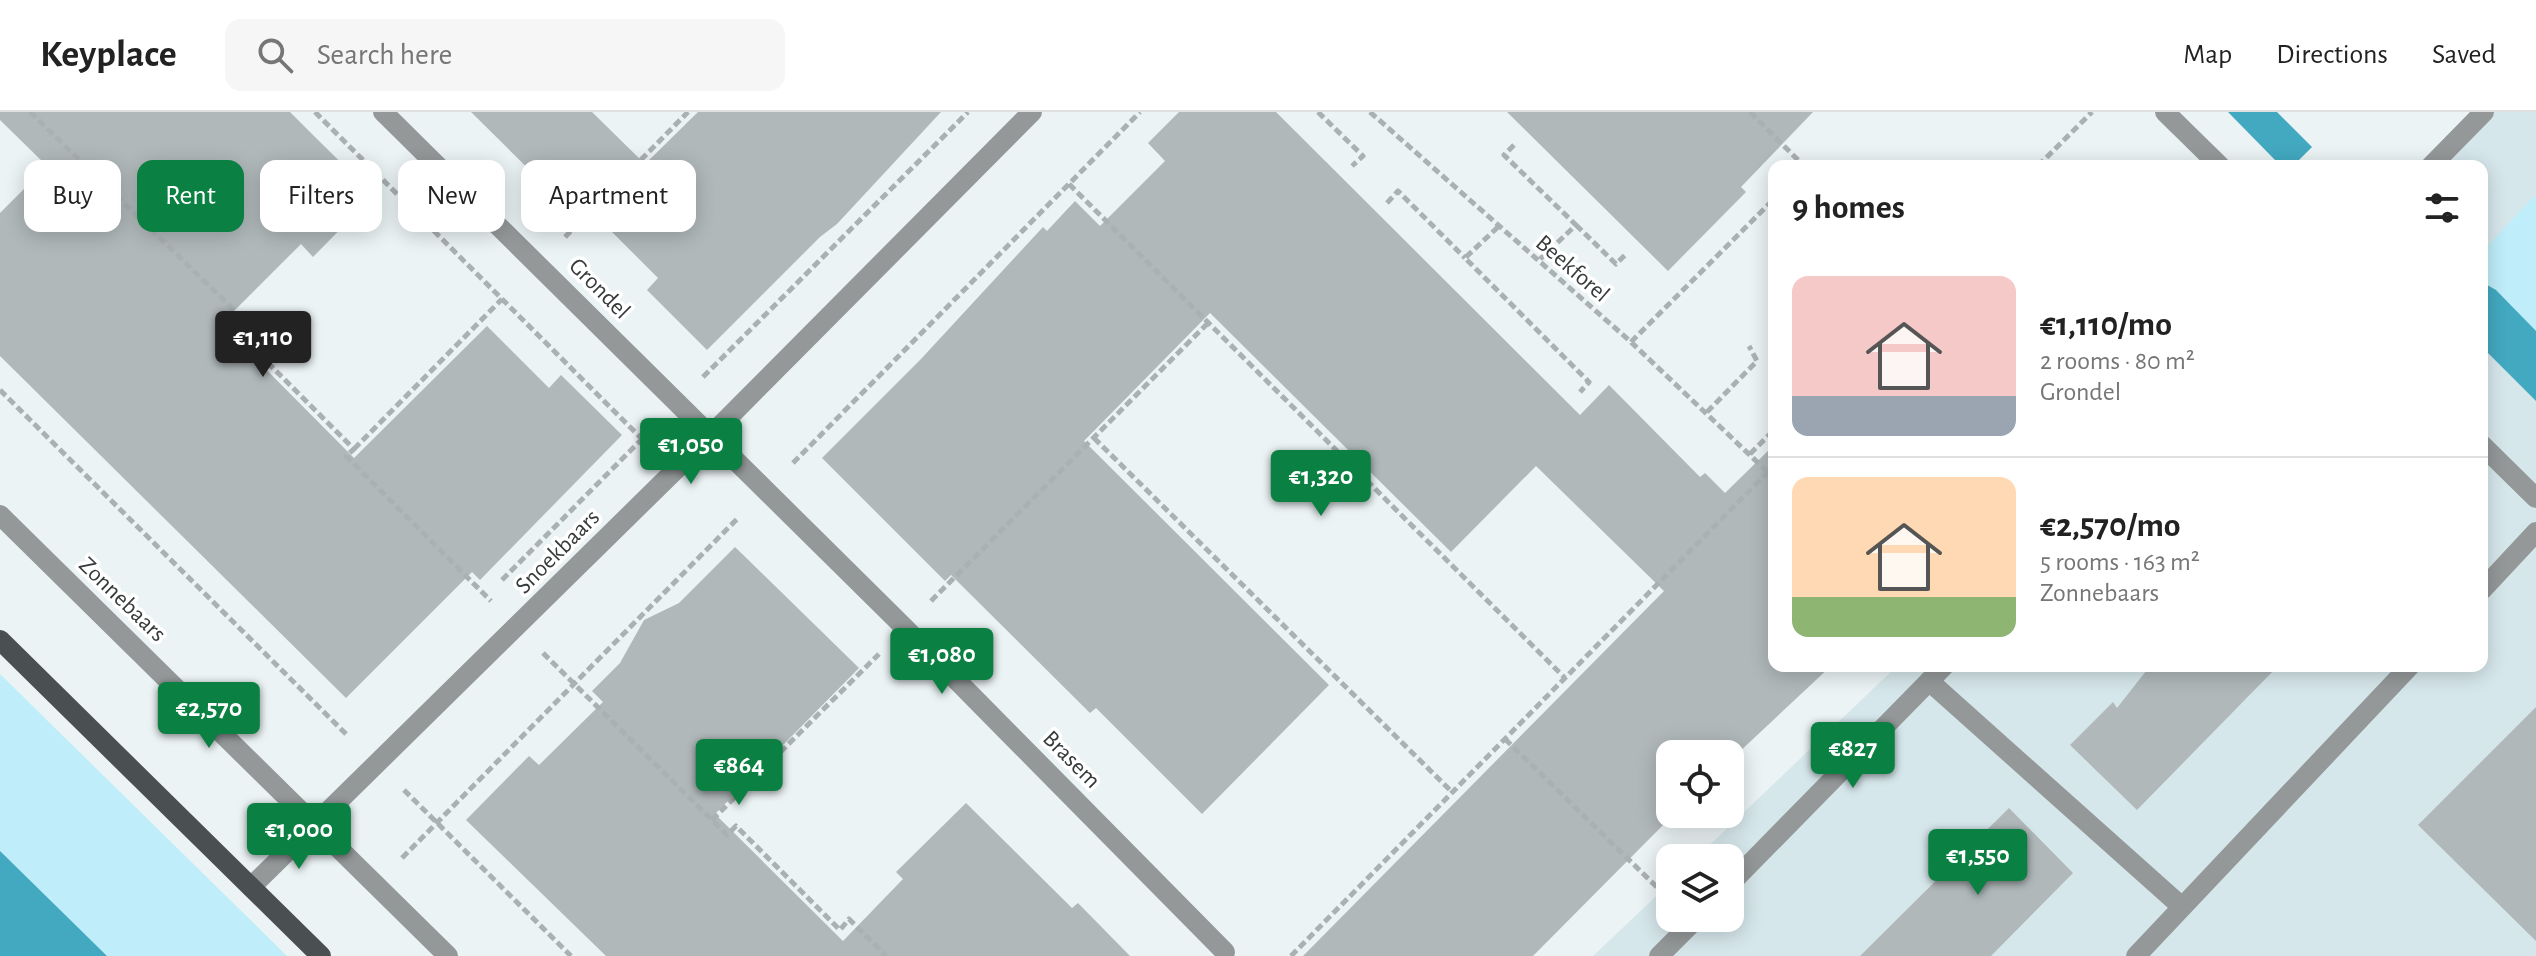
<!DOCTYPE html>
<html lang="en">
<head>
<meta charset="utf-8">
<style>
  :root { --surface:#fff; --page:#f6f6f6; --text:#222; --muted:#767676; --line:#e0e0e0; --accent:#0b8043 }
  body { margin:0; font-family:"Alegreya Sans",sans-serif; background:var(--page); color:var(--text); height:100vh; display:flex; flex-direction:column; font-size:30px; white-space:nowrap }
  * { box-sizing:border-box; margin:0 }
  p { font-size:26px; color:var(--muted) }
  .icon { flex:none; width:44px; height:44px; fill:none; stroke:currentColor; stroke-width:2; stroke-linecap:round; stroke-linejoin:round }
  .map { position:relative; flex:1; overflow:hidden }
  .panel { position:absolute; left:1768px; top:48px; width:720px; height:512px; display:flex; flex-direction:column; background:var(--surface); border-radius:16px; box-shadow:0 4px 20px #0003 }
  .panel>* { flex:none }
  .guide { position:absolute; left:24px; top:48px; width:760px; height:72px; display:flex; gap:16px }
  .tools { position:absolute; left:1656px; top:628px; display:grid; gap:16px }
  .tools a { display:grid; place-items:center; width:88px; height:88px; border-radius:16px; background:var(--surface); box-shadow:0 4px 20px #0003; font-size:40px }
  .price { position:absolute; translate:-50% -68px; padding:0 18px; border-radius:8px; background:var(--accent); color:#fff; font-size:26px; line-height:52px; filter:drop-shadow(0 2px 4px #0008) }
  .price::after { content:''; position:absolute; left:50%; top:48px; width:24px; height:18px; margin-left:-12px; background:inherit; clip-path:polygon(0 0,100% 0,50% 100%) }
  .price.on { background:#222; color:#fff }
  ul { padding:0; list-style:none }
  li { display:flex; align-items:center; gap:24px; height:200px; padding:0 24px }
  li+li { border-top:2px solid var(--line) }
  li span { display:grid; place-items:center; flex:none; width:224px; height:160px; border-radius:16px; color:#555 }
  li>.icon { margin-inline-start:auto }
  span .icon { width:96px; height:96px; fill:#fffc; stroke-width:1 }
  li b { font-size:34px }
  h2 { display:flex; justify-content:space-between; align-items:center; height:96px; padding:0 24px; font-size:34px }
  .tag { padding:0 28px; border-radius:16px; background:var(--surface); box-shadow:0 4px 20px #0003; font-size:28px; line-height:72px }
  .tag.on { background:var(--accent); color:#fff }
  header { display:flex; align-items:center; gap:48px; box-sizing:border-box; height:112px; padding:0 40px; background:var(--surface); border-bottom:2px solid var(--line) }
  header strong { font-size:38px }
  nav { display:flex; gap:44px; margin-inline-start:auto; font-size:28px }
  .search { width:560px; height:72px; background:var(--page); display:flex; align-items:center; gap:20px; box-sizing:border-box; padding:0 28px; border-radius:16px; color:var(--muted); font-size:30px }
  .map>svg:first-child { display:block }
  .built { fill:#d6e7eb }
  .green { fill:#bfedf9 }
  .water { fill:#42a9c1 }
  .building { fill:#b0b8ba }
  .lines { fill:none; stroke-linecap:round; stroke-linejoin:round }
  .path { stroke:#aab1b2; stroke-width:5; stroke-dasharray:8 4; stroke-linecap:butt }
  .minor { stroke:#949899; stroke-width:20 }
  .major { stroke:#4a4f51; stroke-width:20 }
  .labels { text-anchor:middle; stroke-width:7; stroke-linejoin:round; paint-order:stroke }
  .street-label { font-size:24px; fill:#373a3b; stroke:#fff }
</style>
</head>
<body>
<header>
<strong>Keyplace</strong>
<div class="search"><svg class="icon" aria-label="search" viewBox="0 0 24 24"><circle cx="10" cy="10" r="6"/><path d="M15 15l6 6"/></svg>Search here</div>
<nav><a>Map</a><a>Directions</a><a>Saved</a></nav>
</header>
<div class="map">
<svg width="2536" height="844" viewBox="0 0 2536 844">
  <rect width="100%" height="100%" fill="#ebf3f5"/>
  <path class="built" d="M 2477,0 L 2536,0 L 2536,844 L 1593,844 L 1670,771 L 1670,806 L 1730,806 L 1730,746 L 1696,746 L 1897,554 L 2482,554 L 2482,54 L 2420,54 Z"/>
  <path class="green" d="M 2534,84 L 2536,86 L 2536,219 L 2482,166 L 2482,140 Z
    M 0,562 L 287,844 L 0,844 Z"/>
  <path class="water" d="M 2228,0 L 2277,0 L 2312,35 L 2295,52 L 2275,48 Z
    M 2482,170 L 2496,178 L 2536,219 L 2536,289 L 2482,235 Z
    M 0,739 L 107,844 L 0,844 Z"/>
  <path class="building" d="M 0,0 L 290,0 L 316,26 L 374,83 L 313,145 L 301,132 L 221,212 L 354,346 L 487,214 L 549,276 L 561,263 L 622,323 L 480,468 L 472,460 L 346,586 L 0,244 L 0,101 L 47,54 L 0,8 Z
    M 471,0 L 592,0 L 645,52 L 698,0 L 941,0 L 837,112 L 820,125 L 707,238 L 647,178 L 658,166 L 584,92 L 574,102 Z
    M 1179,0 L 1276,0 L 1580,303 L 1609,273 L 1700,365 L 1705,361 L 1725,381 L 1774,333 L 1774,554 L 1831,554 L 1737,642 L 1730,645 L 1730,642 L 1670,642 L 1670,702 L 1674,702 L 1533,844 L 1303,844 L 1664,479 L 1536,354 L 1451,440 L 1210,201 L 1084,329 L 1329,573 L 1202,702 L 1096,596 L 1090,601 L 951,463 L 945,469 L 822,346 L 921,247 L 1043,115 L 1047,119 L 1075,89 L 1100,114 L 1165,49 L 1148,31 Z
    M 1507,0 L 1813,0 L 1741,75 L 1746,80 L 1668,159 Z
    M 735,435 L 859,556 L 715,702 L 843,829 L 903,767 L 896,760 L 966,691 L 1072,796 L 1078,791 L 1130,844 L 606,844 L 466,708 L 529,644 L 539,653 L 603,590 L 592,579 L 620,551 L 644,508 L 679,491 Z
    M 2150,554 L 2278,554 L 2137,698 L 2070,633 L 2113,590 L 2117,596 Z
    M 2536,595 L 2536,829 L 2418,713 Z
    M 2009,696 L 2073,761 L 1991,844 L 1860,844 Z"/>
  <g class="lines">
    <path class="path" d="M 30,0 L 231,195 L 244,227 L 354,337 L 346,344 L 491,489
      M 315,0 L 642,327 L 651,318
      M 1318,0 L 1363,44 L 1352,54
      M 1370,0 L 1631,230 L 1774,366
      M 1750,0 L 1804,54
      M 1514,33 L 1504,43 L 1576,113 L 1538,149
      M 2038,54 L 2092,0
      M 1069,72 L 1565,566
      M 1387,91 L 1398,79 L 1465,146
      M 1576,113 L 1616,152 L 1625,143
      M 1498,115 L 1465,146 L 1589,270 L 1580,280
      M 565,125 L 688,0
      M 1631,230 L 1774,87
      M 703,265 L 968,0
      M 0,278 L 348,624
      M 1707,300 L 1757,249 L 1749,234
      M 1094,326 L 1452,680
      M 354,337 L 502,187
      M 1750,342 L 1774,318
      M 793,351 L 1140,0
      M 502,468 L 642,327
      M 931,489 L 1207,212
      M 543,541 L 727,723 L 736,714 L 840,818 L 849,807 L 886,844
      M 1505,627 L 1665,783
      M 404,678 L 571,844
      M 712,708 L 879,542
      M 402,746 L 738,406
      M 1291,844 L 1768,360"/>
    <path class="minor" d="M 383,0 L 905,516 L 1225,840
      M 2165,0 L 2220,54
      M 2431,54 L 2484,0
      M 2482,333 L 2536,386
      M 0,403 L 448,844
      M 2482,478 L 2536,420
      M 1929,569 L 2182,795
      M 1730,772 L 1944,554
      M 251,775 L 710,324 L 1032,0
      M 1659,844 L 1697,806
      M 2136,844 L 2410,554"/>
    <path class="major" d="M 0,528 L 321,844"/>
  </g>
  <g class="labels">
    <g class="street-label">
      <text transform="translate(1573 156) rotate(41)" y="8">Beekforel</text>
      <text transform="translate(600 176) rotate(45)" y="8">Grondel</text>
      <text transform="translate(557 439) rotate(-45)" y="8">Snoekbaars</text>
      <text transform="translate(123 487) rotate(44)" y="8">Zonnebaars</text>
      <text transform="translate(1072 647) rotate(45)" y="8">Brasem</text>
    </g>
  </g>
</svg>
<div class="tools">
<a><svg class="icon" aria-label="locate" viewBox="0 0 24 24"><circle cx="12" cy="12" r="6"/><path d="M12 2v4M12 18v4M2 12h4M18 12h4"/></svg></a>
<a><svg class="icon" aria-label="layers" viewBox="0 0 24 24"><path d="M12 4l9 5-9 5-9-5zM3 14l9 5 9-5"/></svg></a>
</div>
<b class="price on" style="left:263px;top:267px">€1,110</b>
<b class="price" style="left:691px;top:374px">€1,050</b>
<b class="price" style="left:1321px;top:406px">€1,320</b>
<b class="price" style="left:942px;top:584px">€1,080</b>
<b class="price" style="left:209px;top:638px">€2,570</b>
<b class="price" style="left:1853px;top:678px">€827</b>
<b class="price" style="left:739px;top:695px">€864</b>
<b class="price" style="left:299px;top:759px">€1,000</b>
<b class="price" style="left:1978px;top:785px">€1,550</b>
<div class="guide">
<a class="tag">Buy</a>
<a class="tag on">Rent</a>
<a class="tag">Filters</a>
<a class="tag">New</a>
<a class="tag">Apartment</a>
</div>
<section class="panel">
<h2>9 homes<svg class="icon" aria-label="filters" viewBox="0 0 24 24"><path d="M4 7h16M4 17h16"/><circle cx="9" cy="7" r="2"/><circle cx="15" cy="17" r="2"/></svg></h2>
<ul>
<li><span style="background:linear-gradient(#f6c9c9 75%,#9aa5b1 0)"><svg class="icon" aria-label="home" viewBox="0 0 24 24"><path d="M3 11l9-7 9 7M6 9v11h12V9"/></svg></span><div><b>€1,110/mo</b><p>2 rooms · 80 m²</p><p>Grondel</p></div></li>
<li><span style="background:linear-gradient(#ffd9b3 75%,#8fb573 0)"><svg class="icon" aria-label="home" viewBox="0 0 24 24"><path d="M3 11l9-7 9 7M6 9v11h12V9"/></svg></span><div><b>€2,570/mo</b><p>5 rooms · 163 m²</p><p>Zonnebaars</p></div></li>
</ul>
</section>
</div>
</body>
</html>
